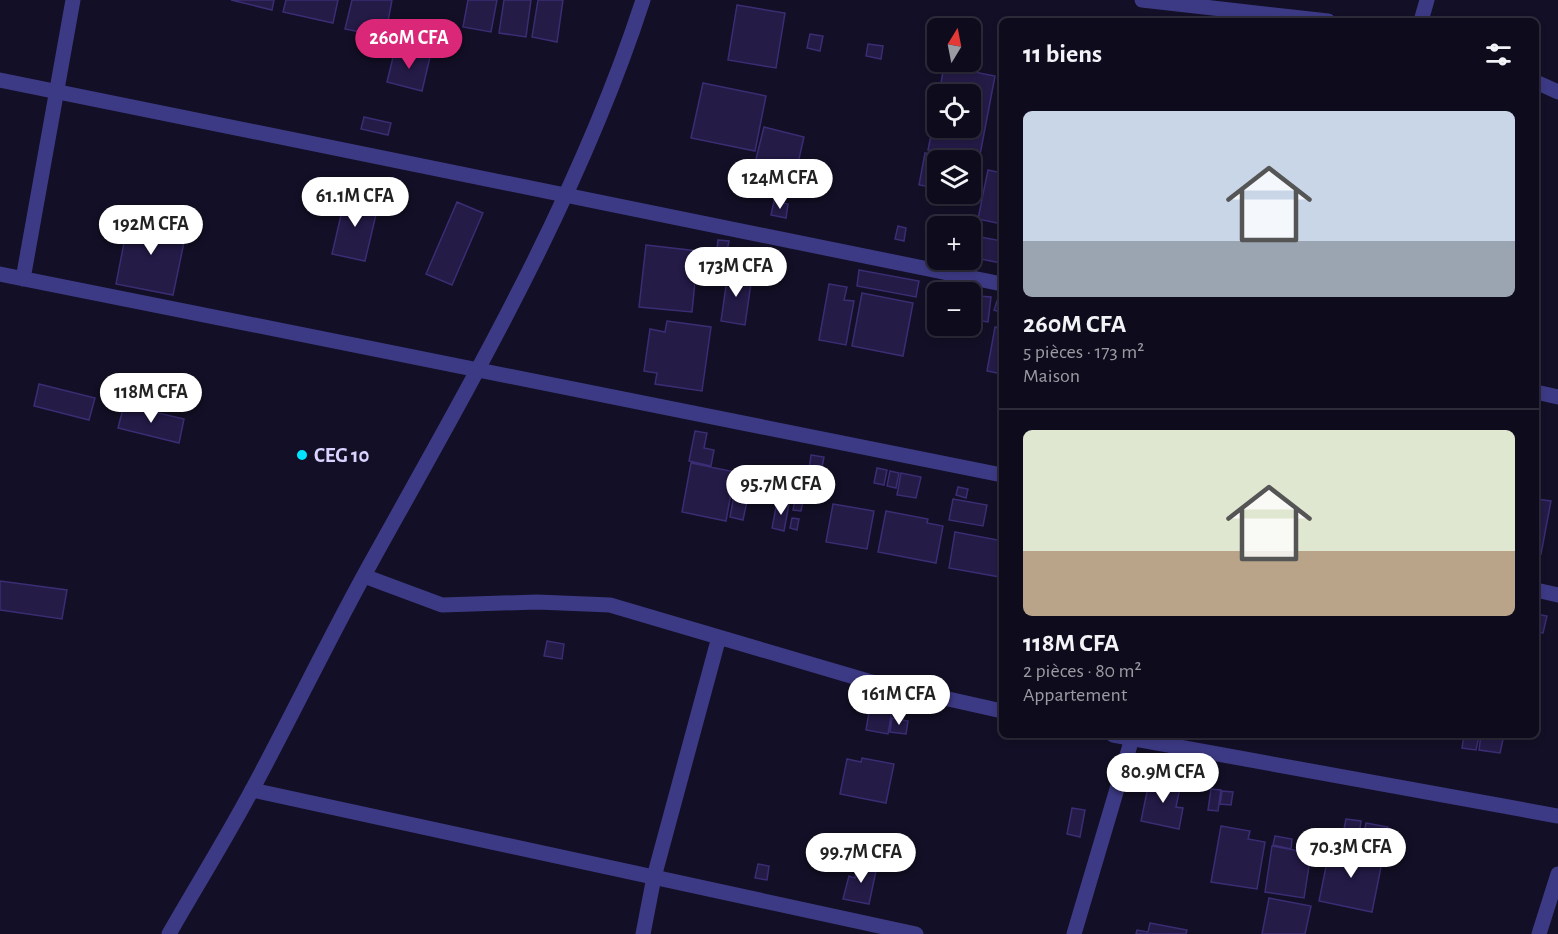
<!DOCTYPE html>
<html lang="fr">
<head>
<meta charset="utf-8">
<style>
  :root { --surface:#0e0b1c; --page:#1c1929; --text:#f1f3f6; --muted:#9b9ba3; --line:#2e2b3b; --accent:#db2777 }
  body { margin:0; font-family:"Alegreya Sans",sans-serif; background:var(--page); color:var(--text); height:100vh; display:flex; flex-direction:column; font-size:22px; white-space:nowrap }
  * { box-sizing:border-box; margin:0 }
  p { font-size:20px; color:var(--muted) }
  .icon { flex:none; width:33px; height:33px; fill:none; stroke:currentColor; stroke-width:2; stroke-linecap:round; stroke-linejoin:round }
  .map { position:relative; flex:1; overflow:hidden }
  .sheet { position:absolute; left:999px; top:18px; width:540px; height:720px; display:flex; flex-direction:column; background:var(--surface); border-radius:9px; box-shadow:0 3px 9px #0003,0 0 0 2px var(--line) }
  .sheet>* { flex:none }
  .needle { width:39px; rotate:10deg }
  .buttons { position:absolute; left:927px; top:18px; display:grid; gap:12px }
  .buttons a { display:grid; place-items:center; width:54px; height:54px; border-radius:9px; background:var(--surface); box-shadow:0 3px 9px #0003,0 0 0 2px var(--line); font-size:30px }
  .price { position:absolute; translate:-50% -51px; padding:0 14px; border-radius:21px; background:#fff; color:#222; font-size:20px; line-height:39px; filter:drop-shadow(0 2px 3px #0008) }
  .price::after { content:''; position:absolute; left:50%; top:36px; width:18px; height:14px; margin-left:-9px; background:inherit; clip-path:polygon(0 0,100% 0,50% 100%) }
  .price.current { background:var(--accent); color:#fff }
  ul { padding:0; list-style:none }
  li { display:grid; align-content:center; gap:12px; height:318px; padding:0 24px }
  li+li { border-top:2px solid var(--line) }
  li span { display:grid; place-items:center; height:186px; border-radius:9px; color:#555 }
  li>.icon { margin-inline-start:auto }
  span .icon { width:108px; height:108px; fill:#fffc; stroke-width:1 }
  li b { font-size:26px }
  h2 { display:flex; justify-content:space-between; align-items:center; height:72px; padding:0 24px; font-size:26px }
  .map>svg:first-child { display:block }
  .building { fill:#241b47; stroke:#3b2d73; stroke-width:1.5 }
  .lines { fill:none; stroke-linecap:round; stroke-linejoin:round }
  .minor { stroke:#3d3a85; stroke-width:15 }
  .tertiary { stroke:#3d3a85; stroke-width:15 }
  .poi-dot { fill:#00e5ff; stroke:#130f26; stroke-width:2 }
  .labels { text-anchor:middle; stroke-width:4.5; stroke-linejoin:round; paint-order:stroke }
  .poi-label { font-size:21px; font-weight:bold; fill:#d9d4ff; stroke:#130f26; text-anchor:start }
</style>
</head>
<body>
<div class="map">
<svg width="1558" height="934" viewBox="0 0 1558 934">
  <rect width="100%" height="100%" fill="#130f26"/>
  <path class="building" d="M 231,0 L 274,0 L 272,10 Z
    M 286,0 L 338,0 L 333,23 L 283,12 Z
    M 352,0 L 392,0 L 385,37 L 345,29 Z
    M 468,0 L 497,0 L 491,32 L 463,27 Z
    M 504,0 L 531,0 L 526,37 L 499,33 Z
    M 538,0 L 563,0 L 557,42 L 532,37 Z
    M 737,5 L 785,13 L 776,68 L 728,60 Z
    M 810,34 L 823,36 L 820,51 L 807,48 Z
    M 868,44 L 883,46 L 881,59 L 866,56 Z
    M 395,49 L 430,57 L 422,91 L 387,82 Z
    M 944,66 L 995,76 L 979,160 L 928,150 L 938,101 L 938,128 L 970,128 L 970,94 L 939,94 Z
    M 703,83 L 766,96 L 755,151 L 691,138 Z
    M 364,117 L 391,123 L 388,135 L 361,129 Z
    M 764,127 L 804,137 L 792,189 L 751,179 Z
    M 925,153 L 962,160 L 938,160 L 938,188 L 919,185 Z
    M 988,170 L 1002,173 L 1002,224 L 978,219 Z
    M 346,194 L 379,202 L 365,261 L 332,254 Z
    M 774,201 L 788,204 L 786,218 L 771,215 Z
    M 457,202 L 483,213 L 452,285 L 426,274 Z
    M 129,217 L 187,228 L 173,295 L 116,284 Z
    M 898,226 L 906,228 L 904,241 L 895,239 Z
    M 970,235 L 1002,241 L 1001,263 L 970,257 Z
    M 718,240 L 729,241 L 727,251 L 717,250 Z
    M 646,245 L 698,251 L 692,312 L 639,307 Z
    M 859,270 L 919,281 L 916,297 L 857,286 Z
    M 728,272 L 752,276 L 745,325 L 721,321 Z
    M 829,284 L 847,287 L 844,300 L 854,301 L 846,345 L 819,340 Z
    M 862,293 L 913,303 L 903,356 L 852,346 Z
    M 978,296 L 991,297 L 988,322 L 975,320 Z
    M 998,298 L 1002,300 L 1002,313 L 994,310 Z
    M 667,321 L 711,327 L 702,391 L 655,384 L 657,373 L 644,371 L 650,329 L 665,332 Z
    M 995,327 L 1002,328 L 1002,374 L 987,371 Z
    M 39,384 L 95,398 L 89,420 L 34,406 Z
    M 124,405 L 184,419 L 179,443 L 118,428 Z
    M 695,431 L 707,433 L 704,448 L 714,450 L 711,466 L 689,461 Z
    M 811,455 L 824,457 L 821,472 L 809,470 Z
    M 691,463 L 735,472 L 726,521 L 682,512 Z
    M 877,468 L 887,470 L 884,485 L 874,483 Z
    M 890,471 L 899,473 L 896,488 L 887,486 Z
    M 901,473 L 921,477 L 916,498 L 897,495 Z
    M 958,487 L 968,489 L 966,498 L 956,495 Z
    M 735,490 L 749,492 L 743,520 L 730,517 Z
    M 795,499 L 803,500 L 801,511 L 793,510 Z
    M 953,499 L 987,505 L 983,526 L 949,520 Z
    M 1536,499 L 1551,501 L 1541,554 L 1536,553 Z
    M 777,502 L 789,504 L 784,531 L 772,528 Z
    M 833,504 L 874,511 L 867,549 L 826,542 Z
    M 886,511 L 928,519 L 927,523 L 943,526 L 936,563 L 878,552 Z
    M 792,518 L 799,519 L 797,530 L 790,528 Z
    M 955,532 L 998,540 L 998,542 L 1002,543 L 1000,577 L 949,568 Z
    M 0,581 L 67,590 L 62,619 L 0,610 Z
    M 1536,614 L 1547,616 L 1543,633 L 1536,632 Z
    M 547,641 L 564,644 L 562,659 L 544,656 Z
    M 870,706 L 892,710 L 888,734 L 866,730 Z
    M 892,718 L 908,721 L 906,734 L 890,732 Z
    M 1464,735 L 1479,736 L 1476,750 L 1462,748 Z
    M 1481,735 L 1504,735 L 1500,753 L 1479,750 Z
    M 862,758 L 894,764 L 886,803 L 840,794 L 847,759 L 861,762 Z
    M 1150,777 L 1181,783 L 1176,807 L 1183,808 L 1179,829 L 1141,821 Z
    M 1211,789 L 1221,790 L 1218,811 L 1208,810 Z
    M 1222,791 L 1233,792 L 1231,805 L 1220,804 Z
    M 1072,808 L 1085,810 L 1080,837 L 1067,834 Z
    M 1346,819 L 1361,821 L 1359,836 L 1343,834 Z
    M 1366,823 L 1388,827 L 1384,849 L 1362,844 Z
    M 1221,826 L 1250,831 L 1248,839 L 1265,842 L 1257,889 L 1211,882 Z
    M 1275,836 L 1292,839 L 1291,849 L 1273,845 Z
    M 1272,846 L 1311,853 L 1304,898 L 1265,892 Z
    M 1330,847 L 1383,857 L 1372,912 L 1319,901 Z
    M 858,862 L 877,866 L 869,904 L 843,899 L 849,876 L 855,878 Z
    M 758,864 L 769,866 L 767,880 L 755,878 Z
    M 1269,898 L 1311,906 L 1305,934 L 1262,934 Z
    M 1150,923 L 1187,930 L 1186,934 L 1136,934 L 1137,930 L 1148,932 Z"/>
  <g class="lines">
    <path class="minor" d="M 1142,0 L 1328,21
      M 1421,21 L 1427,0
      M 0,80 L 1002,284
      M 1536,82 L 1558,92
      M 0,274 L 1002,475
      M 23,279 L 73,0
      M 1536,392 L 1558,397
      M 364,576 L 442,605 L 537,602 L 610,605 L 868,681 L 1002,711
      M 1536,590 L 1558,595
      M 1113,735 L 1558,816
      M 252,790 L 916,934
      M 643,934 L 654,877 L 719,637
      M 1074,934 L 1133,735
      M 1539,934 L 1558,874"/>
    <path class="tertiary" d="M 169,934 C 197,885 227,837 253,788 C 294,712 331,634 373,559 C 473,379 579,197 643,0"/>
  </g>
  <circle class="poi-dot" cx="302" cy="455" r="6"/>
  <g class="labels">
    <g class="poi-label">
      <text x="314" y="462">CEG 10</text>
    </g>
  </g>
</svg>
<div class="buttons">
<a><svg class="needle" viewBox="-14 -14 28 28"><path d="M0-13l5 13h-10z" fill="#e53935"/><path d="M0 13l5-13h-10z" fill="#9b9ba3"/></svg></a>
<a><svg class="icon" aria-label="locate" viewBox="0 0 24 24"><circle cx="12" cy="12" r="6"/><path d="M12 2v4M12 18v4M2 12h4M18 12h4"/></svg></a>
<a><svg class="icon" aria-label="layers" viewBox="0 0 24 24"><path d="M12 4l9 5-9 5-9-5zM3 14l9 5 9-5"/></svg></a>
<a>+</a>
<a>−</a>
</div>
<b class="price current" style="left:409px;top:70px">260M CFA</b>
<b class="price" style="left:780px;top:210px">124M CFA</b>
<b class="price" style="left:355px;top:228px">61.1M CFA</b>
<b class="price" style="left:151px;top:256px">192M CFA</b>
<b class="price" style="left:736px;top:298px">173M CFA</b>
<b class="price" style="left:151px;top:424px">118M CFA</b>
<b class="price" style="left:781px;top:516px">95.7M CFA</b>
<b class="price" style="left:899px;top:726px">161M CFA</b>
<b class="price" style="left:1163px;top:804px">80.9M CFA</b>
<b class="price" style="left:1351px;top:879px">70.3M CFA</b>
<b class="price" style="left:861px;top:884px">99.7M CFA</b>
<section class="sheet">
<h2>11 biens<svg class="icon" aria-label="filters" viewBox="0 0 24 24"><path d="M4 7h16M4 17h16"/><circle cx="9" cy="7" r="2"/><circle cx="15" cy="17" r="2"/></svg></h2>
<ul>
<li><span style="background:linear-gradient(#c9d6e8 70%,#9aa5b1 0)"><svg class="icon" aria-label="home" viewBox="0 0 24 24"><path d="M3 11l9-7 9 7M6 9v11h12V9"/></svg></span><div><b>260M CFA</b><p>5 pièces · 173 m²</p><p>Maison</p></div></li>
<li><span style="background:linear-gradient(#dfe7d0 65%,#b9a48a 0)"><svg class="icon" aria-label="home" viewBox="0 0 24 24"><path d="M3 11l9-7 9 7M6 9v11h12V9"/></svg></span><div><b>118M CFA</b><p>2 pièces · 80 m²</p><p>Appartement</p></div></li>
</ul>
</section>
</div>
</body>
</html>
